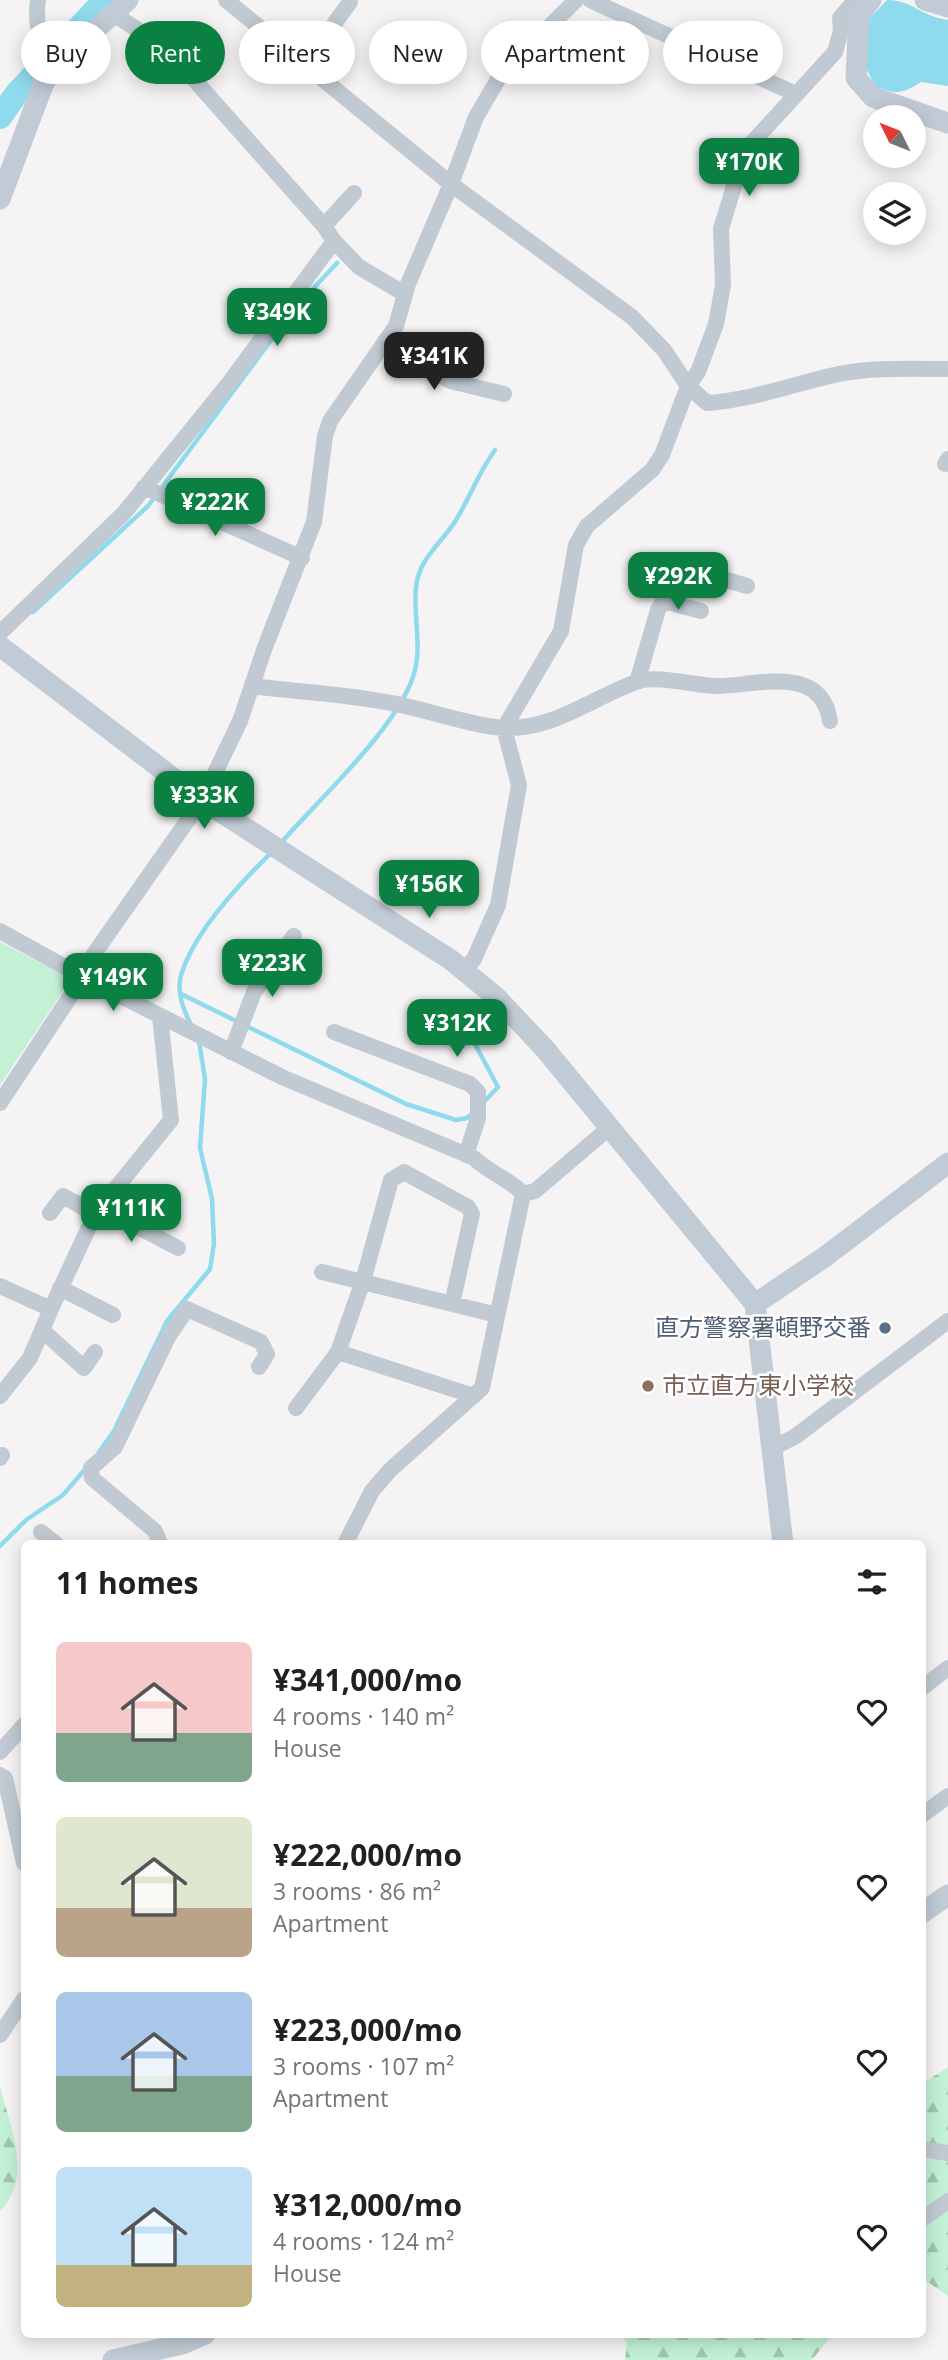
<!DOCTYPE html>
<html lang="en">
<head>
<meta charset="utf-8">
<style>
  :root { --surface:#fff; --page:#f6f6f6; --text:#202124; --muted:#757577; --accent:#0b8043 }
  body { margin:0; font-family:"Open Sans","Noto Sans JP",sans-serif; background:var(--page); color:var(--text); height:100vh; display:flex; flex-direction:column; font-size:26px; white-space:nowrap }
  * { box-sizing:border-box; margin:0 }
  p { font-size:23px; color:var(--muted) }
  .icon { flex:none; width:38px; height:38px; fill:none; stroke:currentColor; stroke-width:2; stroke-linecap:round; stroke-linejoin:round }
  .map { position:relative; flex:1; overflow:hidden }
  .side { position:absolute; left:21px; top:1540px; width:905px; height:798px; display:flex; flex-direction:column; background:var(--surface); border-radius:10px; box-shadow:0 4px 18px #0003 }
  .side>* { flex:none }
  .banner { position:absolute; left:21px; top:21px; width:906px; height:63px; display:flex; gap:14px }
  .needle { width:46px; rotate:313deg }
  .buttons { position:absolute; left:863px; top:105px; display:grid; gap:14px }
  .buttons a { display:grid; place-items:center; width:63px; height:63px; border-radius:50%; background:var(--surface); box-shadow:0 4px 18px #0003; font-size:35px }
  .price { position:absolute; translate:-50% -60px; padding:0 16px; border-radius:14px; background:var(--accent); color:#fff; font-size:23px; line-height:46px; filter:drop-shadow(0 2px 4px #0008) }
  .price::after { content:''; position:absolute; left:50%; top:42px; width:21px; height:16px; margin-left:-10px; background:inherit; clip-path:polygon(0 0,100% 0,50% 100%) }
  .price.current { background:#222; color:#fff }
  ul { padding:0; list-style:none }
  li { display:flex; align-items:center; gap:21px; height:175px; padding:0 35px }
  li span { display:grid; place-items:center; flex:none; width:196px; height:140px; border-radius:10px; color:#555 }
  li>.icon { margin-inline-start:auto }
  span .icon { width:84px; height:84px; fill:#fffc; stroke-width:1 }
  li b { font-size:30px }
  h2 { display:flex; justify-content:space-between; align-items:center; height:84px; padding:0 35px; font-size:30px }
  .chip { padding:0 24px; border-radius:32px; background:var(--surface); box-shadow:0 4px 18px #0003; font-size:24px; line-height:63px }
  .chip.current { background:var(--accent); color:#fff }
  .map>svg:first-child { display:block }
  .forest { fill:url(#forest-firs) }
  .park { fill:#c3f1d5 }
  .water { fill:#90daee }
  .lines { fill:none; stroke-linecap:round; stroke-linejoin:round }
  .stream { stroke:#90daee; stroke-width:4.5 }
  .river { stroke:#90daee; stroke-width:24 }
  .street { stroke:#c1cad2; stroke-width:16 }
  .secondary { stroke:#c1cbd6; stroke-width:21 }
  .service-dot { fill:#5c6f8a; stroke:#fff; stroke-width:2.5 }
  .education-dot { fill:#8d6e63; stroke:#fff; stroke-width:2.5 }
  .labels { text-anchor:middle; stroke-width:5; stroke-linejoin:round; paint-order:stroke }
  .service-label { font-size:24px; fill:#4e5e75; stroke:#fff; text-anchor:end }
  .education-label { font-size:24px; fill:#785e54; stroke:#fff; text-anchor:start }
</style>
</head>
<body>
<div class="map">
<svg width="948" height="2360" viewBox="0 0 948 2360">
  <defs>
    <pattern id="forest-firs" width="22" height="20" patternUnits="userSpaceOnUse" patternTransform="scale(1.75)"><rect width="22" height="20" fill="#c3f1d5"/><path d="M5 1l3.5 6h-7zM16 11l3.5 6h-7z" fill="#a0c6b0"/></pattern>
  </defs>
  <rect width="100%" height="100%" fill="#f5f3f3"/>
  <path class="forest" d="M 948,2067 L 948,2296 L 922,2278 L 922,2084 Z
    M 0,2087 C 10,2127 34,2176 0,2211 Z
    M 622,2335 L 832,2335 L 812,2360 L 625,2360 L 627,2343 Z"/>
  <path class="park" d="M 0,942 L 61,974 L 65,988 L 0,1085 Z"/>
  <path class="water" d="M 887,0 C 912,0 920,16 948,20 L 948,86 L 921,82 C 903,94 895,95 875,86 L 867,70 L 866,22 Z"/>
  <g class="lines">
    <path class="stream" d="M 33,612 L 148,506 L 295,308 L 337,263
      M 280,844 C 319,799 395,730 413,677 C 423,647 413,618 416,587 C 419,558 442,543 456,520 C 470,497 479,472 495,450
      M 181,994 L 406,1104 L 456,1120 L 467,1118 L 474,1112
      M 482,1020 L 475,1044 L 498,1087 L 483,1103
      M 192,1027 C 184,1011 176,993 181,975 C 194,932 240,883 272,852
      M 99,1452 L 114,1431 L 167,1321 L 210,1269 L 214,1244 L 212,1199 L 200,1148 L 205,1079 L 199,1041
      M 0,1546 L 26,1520 L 63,1495 L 87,1467"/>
    <path class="river" d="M 0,117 L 17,93 L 105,0"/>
    <path class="street" d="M 38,0 C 34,30 41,39 59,62
      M 226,0 L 451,184 L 632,317 L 664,350 L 688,386 L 707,403 C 751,400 791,385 834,375 C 871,367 910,369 948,369
      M 590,0 L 796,94
      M 305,64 L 350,2
      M 324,226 L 354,193
      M 334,241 L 359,267 L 405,294
      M 385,341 L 450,381 L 504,394
      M 945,464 L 948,459
      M 144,487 L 302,558
      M 664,601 L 701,611
      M 0,633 L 124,513 L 229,383 L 334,241 L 324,226 L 167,49 L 112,13
      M 637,682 L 658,610 L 683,567 L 747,586
      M 253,686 C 299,692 346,694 391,703 C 425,709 471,726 505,728 C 554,730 595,696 639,681 C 658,675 697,686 718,686 C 756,686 821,663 830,721
      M 0,931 L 83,977 L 284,1078 L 474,1158 C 488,1172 514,1182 523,1194
      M 464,970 L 474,959 L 498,905 L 519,785 L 504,728 L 561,631 L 576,545 L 587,526 L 652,470 L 662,455 L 688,386 L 698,372 L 716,324 L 723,285 L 721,229 L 741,163 L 750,145 L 835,52 L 841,31 L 840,18 L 851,5 L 862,11
      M 334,1032 L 470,1084 L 478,1092 L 478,1118 L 466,1155
      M 231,1052 L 254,992 L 294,936
      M 0,1103 L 83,977 L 91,958 L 202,800 L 240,721 L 265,647 L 314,522 L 325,436 L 330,421 L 396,326 L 408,284 L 451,184 L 476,117 L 500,76 L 576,0
      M 523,1194 L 535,1191 L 609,1128
      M 100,1207 L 178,1248
      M 50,1213 L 63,1196 L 95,1214
      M 322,1272 L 497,1315
      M 0,1286 L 51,1309 L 95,1214 L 171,1120 L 160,1016
      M 60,1288 L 113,1315
      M 452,1304 L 472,1214 L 468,1207 L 404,1172 L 391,1180 L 363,1281 L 338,1352 L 474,1396
      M 42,1330 L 84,1368 L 95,1352
      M 0,1396 L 30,1358 L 51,1309
      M 296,1408 L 338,1352
      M 773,1448 L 796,1436 L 948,1321
      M 0,1458 L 2,1455
      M 41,1532 L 56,1544
      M 160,1544 L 155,1531 L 92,1478 L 91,1468 L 115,1447 L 168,1337 L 187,1309 L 261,1342 L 267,1354 L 259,1367
      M 345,1544 L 372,1491 L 390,1470 L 482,1388 L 523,1194
      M 922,1688 L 948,1668
      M 0,1752 L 24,1725
      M 0,1775 L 5,1778 L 24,1863
      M 922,1815 L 948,1796
      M 0,2035 L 24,1999
      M 922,2149 L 948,2153
      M 922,2219 L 948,2201"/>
    <path class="secondary" d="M 871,0 L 859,15 L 856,78 L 873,97 L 948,123
      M 925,0 L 948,7
      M 0,199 L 43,85 L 53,68 L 128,0
      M 0,646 L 202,800 L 451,960 L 496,997 L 545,1049 L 755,1304 L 783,1544
      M 755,1304 L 826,1256 L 948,1163
      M 922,1913 L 948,1895
      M 113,2360 L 182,2344 L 205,2334"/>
  </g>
  <circle class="service-dot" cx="885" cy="1328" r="7"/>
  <circle class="education-dot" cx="648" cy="1386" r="7"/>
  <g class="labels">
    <g class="service-label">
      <text x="871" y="1336">直方警察署頓野交番</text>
    </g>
    <g class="education-label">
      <text x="662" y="1394">市立直方東小学校</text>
    </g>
  </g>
</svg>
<div class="buttons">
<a><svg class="needle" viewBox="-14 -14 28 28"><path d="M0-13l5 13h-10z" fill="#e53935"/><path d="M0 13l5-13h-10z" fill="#757577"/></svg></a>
<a><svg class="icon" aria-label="layers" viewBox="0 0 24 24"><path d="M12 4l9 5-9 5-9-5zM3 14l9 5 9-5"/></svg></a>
</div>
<b class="price" style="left:749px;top:198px">¥170K</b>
<b class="price" style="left:277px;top:348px">¥349K</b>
<b class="price current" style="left:434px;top:392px">¥341K</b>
<b class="price" style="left:215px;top:538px">¥222K</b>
<b class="price" style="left:678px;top:612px">¥292K</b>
<b class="price" style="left:204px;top:831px">¥333K</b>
<b class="price" style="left:429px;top:920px">¥156K</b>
<b class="price" style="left:272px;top:999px">¥223K</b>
<b class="price" style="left:113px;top:1013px">¥149K</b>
<b class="price" style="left:457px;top:1059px">¥312K</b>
<b class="price" style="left:131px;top:1244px">¥111K</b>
<div class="banner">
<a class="chip">Buy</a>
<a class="chip current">Rent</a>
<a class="chip">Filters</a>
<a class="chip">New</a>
<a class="chip">Apartment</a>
<a class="chip">House</a>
</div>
<section class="side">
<h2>11 homes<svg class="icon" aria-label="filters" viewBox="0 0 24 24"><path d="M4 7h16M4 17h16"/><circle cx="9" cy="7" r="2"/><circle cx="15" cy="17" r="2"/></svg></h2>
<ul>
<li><span style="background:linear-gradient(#f6c9c9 65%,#7fa58c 0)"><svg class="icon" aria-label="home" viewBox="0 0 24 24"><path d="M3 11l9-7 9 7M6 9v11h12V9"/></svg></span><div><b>¥341,000/mo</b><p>4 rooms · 140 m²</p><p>House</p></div><svg class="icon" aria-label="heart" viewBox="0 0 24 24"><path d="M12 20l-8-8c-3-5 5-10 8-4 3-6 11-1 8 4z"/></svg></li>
<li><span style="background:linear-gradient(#dfe7d0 65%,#b9a48a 0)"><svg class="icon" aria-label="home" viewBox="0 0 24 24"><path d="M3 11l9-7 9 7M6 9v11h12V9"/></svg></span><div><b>¥222,000/mo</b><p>3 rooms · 86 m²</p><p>Apartment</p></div><svg class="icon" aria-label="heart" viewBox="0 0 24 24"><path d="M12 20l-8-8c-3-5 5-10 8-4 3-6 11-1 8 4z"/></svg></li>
<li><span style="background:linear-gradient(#a9c7e8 60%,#7fa58c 0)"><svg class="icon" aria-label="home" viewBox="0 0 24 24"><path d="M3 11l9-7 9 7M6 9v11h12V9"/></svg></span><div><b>¥223,000/mo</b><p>3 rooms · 107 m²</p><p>Apartment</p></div><svg class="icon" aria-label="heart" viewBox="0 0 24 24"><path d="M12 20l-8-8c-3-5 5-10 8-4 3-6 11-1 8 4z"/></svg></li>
<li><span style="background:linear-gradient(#bfe0f5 70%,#c2b280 0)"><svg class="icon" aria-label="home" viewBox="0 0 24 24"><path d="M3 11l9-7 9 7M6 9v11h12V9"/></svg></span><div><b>¥312,000/mo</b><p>4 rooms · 124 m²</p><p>House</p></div><svg class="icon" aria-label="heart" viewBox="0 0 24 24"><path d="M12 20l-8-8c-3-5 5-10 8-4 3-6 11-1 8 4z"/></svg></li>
</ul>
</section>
</div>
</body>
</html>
